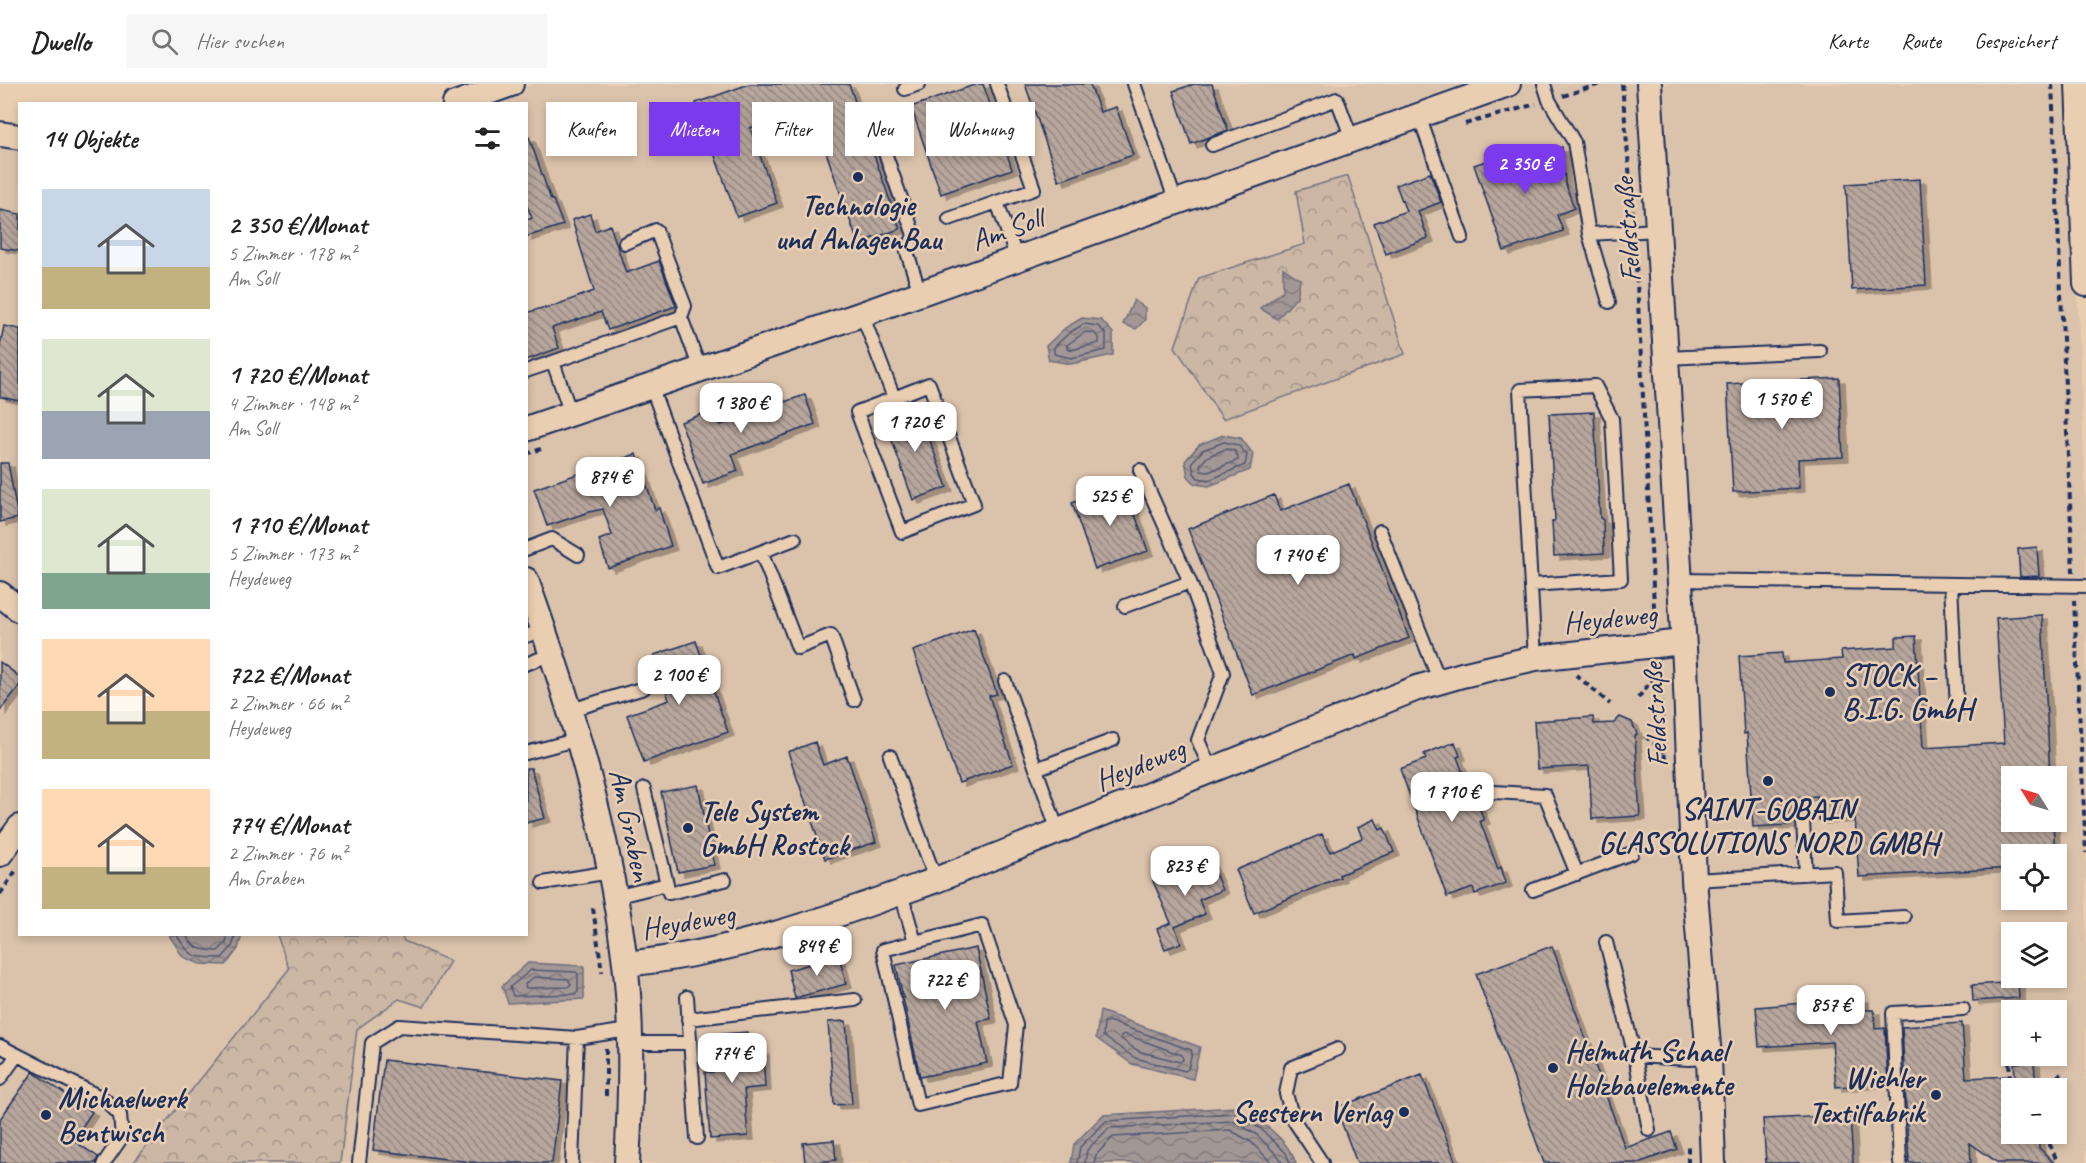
<!DOCTYPE html>
<html lang="de">
<head>
<meta charset="utf-8">
<style>
  :root { --surface:#fff; --page:#f6f6f6; --text:#222; --muted:#767676; --line:#e0e0e0; --accent:#7c3aed }
  body { margin:0; font-family:Caveat,sans-serif; background:var(--page); color:var(--text); height:100vh; display:flex; flex-direction:column; font-size:22px; white-space:nowrap }
  * { box-sizing:border-box; margin:0 }
  p { font-size:20px; color:var(--muted) }
  .icon { flex:none; width:33px; height:33px; fill:none; stroke:currentColor; stroke-width:2; stroke-linecap:round; stroke-linejoin:round }
  .map { position:relative; flex:1; overflow:hidden }
  .panel { position:absolute; left:18px; top:18px; width:510px; height:834px; display:flex; flex-direction:column; background:var(--surface); border-radius:0px; box-shadow:0 3px 9px #0003 }
  .panel>* { flex:none }
  .guide { position:absolute; left:546px; top:18px; width:570px; height:54px; display:flex; gap:12px }
  .needle { width:39px; rotate:307deg }
  .tools { position:absolute; left:2001px; top:682px; display:grid; gap:12px }
  .tools a { display:grid; place-items:center; width:66px; height:66px; border-radius:0px; background:var(--surface); box-shadow:0 3px 9px #0003; font-size:30px }
  .price { position:absolute; translate:-50% -51px; padding:0 14px; border-radius:12px; background:#fff; color:#222; font-size:20px; line-height:39px; filter:drop-shadow(0 2px 3px #0008) }
  .price::after { content:''; position:absolute; left:50%; top:36px; width:18px; height:14px; margin-left:-9px; background:inherit; clip-path:polygon(0 0,100% 0,50% 100%) }
  .price.active { background:var(--accent); color:#fff }
  ul { padding:0; list-style:none }
  li { display:flex; align-items:center; gap:18px; height:150px; padding:0 24px }
  li span { display:grid; place-items:center; flex:none; width:168px; height:120px; border-radius:0px; color:#555 }
  li>.icon { margin-inline-start:auto }
  span .icon { width:72px; height:72px; fill:#fffc; stroke-width:1 }
  li b { font-size:26px }
  h2 { display:flex; justify-content:space-between; align-items:center; height:72px; padding:0 24px; font-size:26px }
  .chip { padding:0 21px; border-radius:0px; background:var(--surface); box-shadow:0 3px 9px #0003; font-size:21px; line-height:54px }
  .chip.active { background:var(--accent); color:#fff }
  header { display:flex; align-items:center; gap:36px; box-sizing:border-box; height:84px; padding:0 30px; background:var(--surface); border-bottom:2px solid var(--line) }
  header strong { font-size:28px }
  nav { display:flex; gap:33px; margin-inline-start:auto; font-size:21px }
  .search { width:420px; height:54px; background:var(--page); display:flex; align-items:center; gap:15px; box-sizing:border-box; padding:0 21px; border-radius:0px; color:var(--muted); font-size:22px }
  .map>svg:first-child { display:block }
  .built { fill:#dbc2ab; fill-rule:evenodd }
  .forest { fill:url(#forest-crowns); stroke:#747382; stroke-width:1.5 }
  .water { fill:url(#water-waves); stroke:#6d6d7f; stroke-width:1.5 }
  .lines { fill:none; stroke-linecap:round; stroke-linejoin:round }
  .shore { stroke:#515974; stroke-width:1.5 }
  .building { fill:url(#building-back-hatch); stroke:#1b2f5e; stroke-width:1.5; filter:url(#shadow) }
  .service-casing { stroke:#1b2f5e; stroke-width:16 }
  .minor-casing { stroke:#1b2f5e; stroke-width:28 }
  .path { stroke:#1b2f5e; stroke-width:4; stroke-dasharray:6 4.5; stroke-linecap:butt }
  .service { stroke:#eaceb1; stroke-width:12 }
  .minor { stroke:#eaceb1; stroke-width:24 }
  .poi-dot { fill:#1b2f5e; stroke:#eaceb1; stroke-width:2 }
  .labels { text-anchor:middle; stroke-width:5; stroke-linejoin:round; paint-order:stroke }
  .poi-label { font-size:30px; font-weight:bold; fill:#1b2f5e; stroke:#eaceb1; text-anchor:start }
  .street-label { font-size:30px; fill:#1b2f5e; stroke:#eaceb1 }
</style>
</head>
<body>
<header>
<strong>Dwello</strong>
<div class="search"><svg class="icon" aria-label="search" viewBox="0 0 24 24"><circle cx="10" cy="10" r="6"/><path d="M15 15l6 6"/></svg>Hier suchen</div>
<nav><a>Karte</a><a>Route</a><a>Gespeichert</a></nav>
</header>
<div class="map">
<svg width="2086" height="1079" viewBox="0 0 2086 1079">
  <defs>
    <pattern id="forest-crowns" width="20" height="18" patternUnits="userSpaceOnUse" patternTransform="scale(1.5)"><rect width="20" height="18" fill="#ccb7a5"/><path d="M2 6a3 3 0 1 1 6 0M12 15a3 3 0 1 1 6 0" fill="none" stroke="#a5958a"/></pattern>
    <pattern id="water-waves" width="16" height="10" patternUnits="userSpaceOnUse" patternTransform="scale(1.5)"><rect width="16" height="10" fill="#a39795"/><path d="M0 5q4-4 8 0t8 0" fill="none" stroke="#847c7d"/></pattern>
    <pattern id="building-back-hatch" width="6" height="6" patternUnits="userSpaceOnUse" patternTransform="scale(1.5)"><rect width="6" height="6" fill="#b7a69c"/><path d="M-1 5l2 2M0 0l6 6M5-1l2 2" fill="none" stroke="#948882"/></pattern>
    <filter id="shadow"><feDropShadow dx="6" dy="4" stdDeviation="0" flood-color="#0004"/></filter>
  </defs>
  <rect width="100%" height="100%" fill="#eaceb1"/>
  <filter id="ink" filterUnits="userSpaceOnUse"><feTurbulence type="fractalNoise" baseFrequency=".0167" numOctaves="2"/><feDisplacementMap in="SourceGraphic" scale="12" xChannelSelector="R" yChannelSelector="G"/><feConvolveMatrix kernelMatrix="1 2 1 2 8 2 1 2 1" color-interpolation-filters="sRGB"/></filter>
  <g filter="url(#ink)">
    <path class="built" d="M 534,0 L 2069,0 L 2086,424 L 2086,1079 L 0,1079 L 0,59 L 20,62 L 20,850 L 526,850 L 526,20 L 479,19 ZM 2012,693 L 2056,693 L 2056,738 L 2012,738 ZM 2012,771 L 2056,771 L 2056,816 L 2012,816 ZM 2012,849 L 2056,849 L 2056,894 L 2012,894 ZM 2012,927 L 2056,927 L 2056,972 L 2012,972 ZM 2012,1005 L 2056,1005 L 2056,1050 L 2012,1050 Z"/>
    <path class="forest" d="M 1348,92 L 1405,270 L 1223,335 L 1175,263 L 1199,194 L 1305,160 L 1296,107 Z
      M 277,851 L 401,851 L 404,857 L 450,877 L 424,923 L 399,915 L 357,945 L 340,1079 L 133,1079 L 289,885 Z"/>
    <path class="water" d="M 1283,184 L 1300,195 L 1297,213 L 1277,235 L 1260,224 L 1283,207 Z
      M 1134,216 L 1145,224 L 1145,236 L 1136,245 L 1123,240 Z
      M 1082,234 L 1101,236 L 1113,249 L 1113,271 L 1071,280 L 1049,276 L 1046,262 L 1065,244 Z
      M 1223,351 L 1241,354 L 1253,370 L 1250,386 L 1209,402 L 1195,400 L 1188,392 L 1185,377 L 1199,361 Z
      M 169,851 L 242,851 L 238,865 L 226,881 L 200,880 L 183,873 Z
      M 528,879 L 584,882 L 584,915 L 508,919 L 502,902 Z
      M 1100,927 L 1200,963 L 1193,995 L 1132,980 L 1096,954 Z
      M 1236,1023 C 1260,1037 1286,1052 1296,1079 L 1071,1079 L 1074,1060 L 1103,1031 Z"/>
    <g class="lines">
      <path class="shore" d="M 1084,240 L 1098,242 L 1106,250 L 1106,266 L 1071,274 L 1054,270 L 1054,263 L 1069,249 Z
        M 1085,248 L 1094,249 L 1099,254 L 1099,259 L 1071,266 L 1067,265 L 1067,261 Z
        M 1224,358 L 1238,361 L 1247,371 L 1245,381 L 1209,396 L 1198,394 L 1194,389 L 1192,378 L 1203,366 Z
        M 1225,365 L 1234,367 L 1238,373 L 1238,376 L 1208,388 L 1201,387 L 1200,381 L 1207,373 Z
        M 176,850 C 191,875 194,873 222,874 L 232,863 L 236,850
        M 185,850 C 195,866 200,866 218,867 L 226,859 L 228,850
        M 531,886 L 576,888 L 578,890 L 578,908 L 575,910 L 513,912 L 510,903 Z
        M 534,893 L 568,895 L 571,900 L 568,903 L 526,904 L 525,900 Z
        M 1108,937 L 1191,966 L 1192,969 L 1188,985 L 1185,987 L 1135,974 L 1103,952 L 1104,939 Z
        M 1124,950 L 1182,971 L 1183,976 L 1180,978 L 1138,967 L 1121,955 L 1121,952 Z
        M 1077,1079 L 1080,1063 L 1106,1037 L 1235,1029 L 1261,1045 L 1286,1069 L 1290,1079
        M 1085,1079 L 1087,1066 L 1109,1044 L 1233,1037 L 1257,1051 L 1279,1073 L 1282,1079
        M 1094,1079 L 1096,1071 L 1113,1053 L 1230,1046 L 1251,1058 L 1272,1079"/>
    </g>
    <path class="building" d="M 749,0 L 849,0 L 900,145 L 858,159 L 810,23 L 750,44 L 777,119 L 737,133 L 696,19 Z
      M 977,0 L 983,0 L 1012,85 L 941,110 L 911,23 Z
      M 1025,0 L 1090,0 L 1100,28 L 1116,23 L 1133,71 L 1059,97 Z
      M 1194,0 L 1212,0 L 1228,46 L 1191,60 L 1173,7 Z
      M 529,53 L 551,116 L 553,116 L 563,141 L 526,153 L 526,136 L 532,134 L 526,120 L 526,54 Z
      M 1530,62 L 1533,73 L 1562,63 L 1565,98 L 1574,124 L 1557,131 L 1563,147 L 1504,167 L 1474,81 Z
      M 1430,89 L 1441,118 L 1418,127 L 1428,154 L 1386,170 L 1374,139 L 1406,127 L 1396,101 Z
      M 1920,95 L 1926,201 L 1852,206 L 1846,100 Z
      M 0,126 L 20,130 L 20,167 L 0,164 Z
      M 590,130 L 595,147 L 610,141 L 626,189 L 659,177 L 676,222 L 608,246 L 601,228 L 552,244 L 559,264 L 526,276 L 526,229 L 545,223 L 545,225 L 594,207 L 572,136 Z
      M 4,242 L 20,245 L 20,317 L 0,313 L 0,261 Z
      M 1839,294 L 1843,373 L 1798,375 L 1799,404 L 1733,408 L 1727,300 Z
      M 805,311 L 815,340 L 732,370 L 738,387 L 703,400 L 681,338 L 716,325 L 721,341 L 769,324 L 768,319 L 783,313 L 784,318 Z
      M 917,322 L 947,403 L 913,416 L 884,334 Z
      M 1594,328 L 1600,434 L 1603,436 L 1604,469 L 1554,472 L 1552,438 L 1555,436 L 1549,330 Z
      M 636,370 L 655,426 L 659,424 L 671,462 L 608,484 L 599,456 L 612,451 L 603,425 L 589,428 L 547,442 L 534,405 Z
      M 0,379 L 8,379 L 18,434 L 0,438 Z
      M 1124,400 L 1148,467 L 1095,485 L 1072,419 Z
      M 1349,400 L 1409,554 L 1356,575 L 1355,571 L 1253,611 L 1188,445 L 1274,411 L 1280,427 Z
      M 2037,463 L 2039,492 L 2020,493 L 2018,465 Z
      M 2042,531 L 2050,693 L 2012,693 L 2012,738 L 2053,738 L 2055,771 L 2012,771 L 2012,784 L 1859,793 L 1855,734 L 1819,736 L 1817,712 L 1787,714 L 1789,741 L 1753,743 L 1747,649 L 1744,650 L 1739,572 L 1782,569 L 1783,579 L 1842,575 L 1841,567 L 1896,563 L 1896,553 L 1916,552 L 1923,664 L 2004,659 L 1996,534 Z
      M 974,545 L 997,610 L 989,612 L 1013,680 L 959,699 L 913,567 Z
      M 696,557 L 728,648 L 644,678 L 627,631 L 669,616 L 654,571 Z
      M 0,578 L 20,593 L 20,601 L 0,627 Z
      M 1593,633 L 1594,640 L 1614,639 L 1620,633 L 1632,638 L 1637,650 L 1635,652 L 1640,732 L 1592,735 L 1589,682 L 1537,685 L 1534,637 Z
      M 815,658 L 823,681 L 847,672 L 876,758 L 825,775 L 788,668 Z
      M 1455,658 L 1460,672 L 1457,673 L 1475,722 L 1478,721 L 1484,736 L 1480,737 L 1498,785 L 1501,783 L 1506,799 L 1475,810 L 1473,804 L 1447,813 L 1400,685 L 1426,675 L 1424,670 Z
      M 526,684 L 531,684 L 545,734 L 526,739 Z
      M 698,701 L 714,781 L 678,788 L 661,708 Z
      M 1375,735 L 1380,746 L 1384,744 L 1394,768 L 1339,791 L 1340,793 L 1254,829 L 1236,786 L 1322,750 L 1330,768 L 1362,754 L 1358,743 Z
      M 1208,773 L 1222,806 L 1199,816 L 1205,830 L 1175,843 L 1181,859 L 1165,865 L 1157,845 L 1171,839 L 1153,797 Z
      M 1552,862 L 1625,1064 L 1671,1048 L 1677,1065 L 1638,1079 L 1544,1079 L 1476,890 Z
      M 976,864 L 991,935 L 978,937 L 987,979 L 920,993 L 896,881 Z
      M 839,872 L 846,900 L 795,914 L 788,886 Z
      M 2018,898 L 2019,914 L 1973,917 L 1972,901 Z
      M 1863,914 L 1864,926 L 1874,926 L 1875,945 L 1885,944 L 1888,999 L 1836,1003 L 1832,958 L 1759,963 L 1756,923 Z
      M 846,937 L 852,1020 L 834,1021 L 828,938 Z
      M 1962,939 L 1966,994 L 2012,992 L 2012,1050 L 2038,1050 L 2039,1064 L 2054,1079 L 1998,1079 L 1970,1059 L 1971,1079 L 1909,1079 L 1902,943 Z
      M 747,948 L 749,969 L 763,967 L 765,1003 L 744,1005 L 748,1052 L 710,1055 L 705,988 L 713,988 L 710,951 Z
      M 384,976 L 562,997 L 552,1079 L 479,1079 L 373,1066 Z
      M 2034,978 L 2036,1005 L 2016,1005 L 2014,979 Z
      M 33,988 L 92,1028 L 73,1056 L 98,1073 L 96,1079 L 0,1079 L 0,1035 Z
      M 1422,991 L 1456,1079 L 1357,1079 L 1336,1024 Z
      M 1850,1031 L 1853,1079 L 1766,1079 L 1763,1035 Z
      M 834,1056 L 836,1076 L 805,1079 L 803,1059 Z"/>
    <g class="lines">
      <defs>
        <path id="service" d="M 997,0 L 1034,105 L 997,118 L 1017,175
          M 1134,0 L 1176,118
          M 1544,0 L 1549,16 L 1574,58 L 1589,150 L 1609,218
          M 905,5 L 919,0
          M 872,32 L 914,151 L 907,168 L 920,209
          M 1419,32 L 1462,153
          M 1212,61 L 1337,15 L 1352,55
          M 949,135 L 997,118
          M 1589,150 L 1658,146
          M 625,159 L 656,146 L 685,222 L 681,233
          M 862,230 L 894,314 L 857,328 L 902,448 L 974,420 L 929,300 L 894,314
          M 1666,274 L 1820,267
          M 553,278 L 681,233 L 700,285
          M 526,287 L 553,278 L 571,330
          M 651,302 L 718,484 L 795,455
          M 1140,386 L 1190,498
          M 1380,447 L 1440,598
          M 526,465 L 552,455 L 578,471
          M 761,468 L 798,564 L 831,551 L 854,616
          M 1679,496 L 2086,502
          M 1951,500 L 1957,626
          M 1531,501 L 1621,495 L 1612,335 L 1595,302 L 1520,306 L 1534,557 L 1535,574
          M 1125,522 L 1190,498 L 1223,589 L 1198,656 L 1211,686
          M 526,552 L 544,546
          M 526,580 L 552,570
          M 1005,597 L 1058,747
          M 571,626 L 644,604
          M 526,669 L 579,655
          M 890,672 L 936,796
          M 1036,685 L 1113,656
          M 644,705 L 667,800
          M 1494,708 L 1545,711 L 1577,790
          M 1803,737 L 1806,790
          M 1694,796 L 1835,788 L 1838,837 L 1904,833
          M 543,799 L 610,788
          M 1533,806 L 1632,769
          M 901,809 L 915,858
          M 615,813 L 667,800 L 669,809 L 725,796
          M 982,841 L 1016,941 L 1010,999 L 918,1021 L 883,866 Z
          M 1606,858 L 1635,972 L 1649,1046
          M 687,913 L 697,1054
          M 688,935 L 855,916
          M 629,959 L 689,959
          M 0,962 L 104,1015 L 120,1031 L 122,1053 L 104,1079
          M 1635,972 L 1689,975 L 1709,974
          M 0,995 L 17,971
          M 359,1079 L 372,959 L 399,942 L 577,954 L 628,946
          M 572,1079 L 577,954
          M 1322,1079 L 1293,1035 L 1286,1010 L 1291,984 L 1338,965
          M 1900,1079 L 1893,929 L 1963,925"/>
        <path id="minor" d="M 1649,0 L 1685,580 L 1694,796 L 1709,974 L 1713,1079
          M 2078,0 L 2086,200
          M 455,20 L 511,0
          M 0,50 L 20,53
          M 526,345 L 862,230 L 1508,0
          M 526,496 C 571,621 609,747 625,879 C 633,944 631,1013 627,1079
          M 0,510 L 20,526
          M 0,770 L 20,743
          M 625,880 C 736,869 832,833 936,796 L 1417,604 L 1462,591 L 1535,574 L 1683,558"/>
      </defs>
      <use href="#service" class="service-casing"/>
      <use href="#minor" class="minor-casing"/>
      <path class="path" d="M 1622,0 L 1633,132
        M 2052,0 L 2073,488
        M 1563,12 L 1600,0
        M 1465,40 L 1536,20
        M 1635,161 L 1655,540
        M 526,370 L 541,365
        M 2074,516 L 2086,769
        M 1650,585 L 1659,586
        M 1659,586 L 1665,677
        M 1576,591 L 1610,620
        M 1638,614 L 1659,587
        M 1645,652 L 1664,668
        M 0,810 L 17,785
        M 593,824 L 602,888
        M 814,863 L 830,858
        M 2008,958 L 2010,992
        M 606,964 L 606,1014
        M 2043,1005 L 2043,1001 L 2061,990
        M 2045,1050 L 2058,1079
        M 1688,1079 L 1688,1059"/>
      <use href="#service" class="service"/>
      <use href="#minor" class="minor"/>
    </g>
  </g>
  <g class="poi-dot">
    <circle cx="858" cy="93" r="6"/>
    <circle cx="1830" cy="608" r="6"/>
    <circle cx="1768" cy="697" r="6"/>
    <circle cx="688" cy="744" r="6"/>
    <circle cx="1553" cy="984" r="6"/>
    <circle cx="1936" cy="1011" r="6"/>
    <circle cx="1404" cy="1028" r="6"/>
    <circle cx="46" cy="1031" r="6"/>
  </g>
  <g class="labels">
    <g class="poi-label">
      <text x="858" y="131" text-anchor="middle">Technologie<tspan x="858" dy="34">und AnlagenBau</tspan></text>
      <text x="1842" y="601">STOCK –<tspan x="1842" dy="34">B.I.G. GmbH</tspan></text>
      <text x="1768" y="735" text-anchor="middle">SAINT-GOBAIN<tspan x="1768" dy="34">GLASSOLUTIONS NORD GMBH</tspan></text>
      <text x="700" y="737">Tele System<tspan x="700" dy="34">GmbH Rostock</tspan></text>
      <text x="1565" y="977">Helmuth Schael<tspan x="1565" dy="34">Holzbauelemente</tspan></text>
      <text x="1924" y="1004" text-anchor="end">Wiehler<tspan x="1924" dy="34">Textilfabrik</tspan></text>
      <text x="58" y="1024">Michaelwerk<tspan x="58" dy="34">Bentwisch</tspan></text>
      <text x="1392" y="1038" text-anchor="end">Seestern Verlag</text>
    </g>
    <g class="street-label">
      <text transform="translate(1007 145) rotate(-20)" y="10">Am Soll</text>
      <text transform="translate(1627 146) rotate(-94)" y="10">Feldstraße</text>
      <text transform="translate(1610 534) rotate(-6)" y="10">Heydeweg</text>
      <text transform="translate(1655 631) rotate(-93)" y="10">Feldstraße</text>
      <text transform="translate(1140 680) rotate(-22)" y="10">Heydeweg</text>
      <text transform="translate(631 741) rotate(78)" y="10">Am Graben</text>
      <text transform="translate(688 837) rotate(-10)" y="10">Heydeweg</text>
    </g>
  </g>
</svg>
<div class="tools">
<a><svg class="needle" viewBox="-14 -14 28 28"><path d="M0-13l5 13h-10z" fill="#e53935"/><path d="M0 13l5-13h-10z" fill="#767676"/></svg></a>
<a><svg class="icon" aria-label="locate" viewBox="0 0 24 24"><circle cx="12" cy="12" r="6"/><path d="M12 2v4M12 18v4M2 12h4M18 12h4"/></svg></a>
<a><svg class="icon" aria-label="layers" viewBox="0 0 24 24"><path d="M12 4l9 5-9 5-9-5zM3 14l9 5 9-5"/></svg></a>
<a>+</a>
<a>−</a>
</div>
<b class="price active" style="left:1525px;top:111px">2 350 €</b>
<b class="price" style="left:1782px;top:346px">1 570 €</b>
<b class="price" style="left:741px;top:350px">1 380 €</b>
<b class="price" style="left:915px;top:369px">1 720 €</b>
<b class="price" style="left:610px;top:424px">874 €</b>
<b class="price" style="left:1110px;top:443px">525 €</b>
<b class="price" style="left:1298px;top:502px">1 740 €</b>
<b class="price" style="left:679px;top:622px">2 100 €</b>
<b class="price" style="left:1452px;top:739px">1 710 €</b>
<b class="price" style="left:1185px;top:813px">823 €</b>
<b class="price" style="left:817px;top:893px">849 €</b>
<b class="price" style="left:945px;top:927px">722 €</b>
<b class="price" style="left:1831px;top:952px">857 €</b>
<b class="price" style="left:732px;top:1000px">774 €</b>
<div class="guide">
<a class="chip">Kaufen</a>
<a class="chip active">Mieten</a>
<a class="chip">Filter</a>
<a class="chip">Neu</a>
<a class="chip">Wohnung</a>
</div>
<section class="panel">
<h2>14 Objekte<svg class="icon" aria-label="filters" viewBox="0 0 24 24"><path d="M4 7h16M4 17h16"/><circle cx="9" cy="7" r="2"/><circle cx="15" cy="17" r="2"/></svg></h2>
<ul>
<li><span style="background:linear-gradient(#c9d6e8 65%,#c2b280 0)"><svg class="icon" aria-label="home" viewBox="0 0 24 24"><path d="M3 11l9-7 9 7M6 9v11h12V9"/></svg></span><div><b>2 350 €/Monat</b><p>5 Zimmer · 178 m²</p><p>Am Soll</p></div></li>
<li><span style="background:linear-gradient(#dfe7d0 60%,#9aa5b1 0)"><svg class="icon" aria-label="home" viewBox="0 0 24 24"><path d="M3 11l9-7 9 7M6 9v11h12V9"/></svg></span><div><b>1 720 €/Monat</b><p>4 Zimmer · 148 m²</p><p>Am Soll</p></div></li>
<li><span style="background:linear-gradient(#dfe7d0 70%,#7fa58c 0)"><svg class="icon" aria-label="home" viewBox="0 0 24 24"><path d="M3 11l9-7 9 7M6 9v11h12V9"/></svg></span><div><b>1 710 €/Monat</b><p>5 Zimmer · 173 m²</p><p>Heydeweg</p></div></li>
<li><span style="background:linear-gradient(#ffd9b3 60%,#c2b280 0)"><svg class="icon" aria-label="home" viewBox="0 0 24 24"><path d="M3 11l9-7 9 7M6 9v11h12V9"/></svg></span><div><b>722 €/Monat</b><p>2 Zimmer · 66 m²</p><p>Heydeweg</p></div></li>
<li><span style="background:linear-gradient(#ffd9b3 65%,#c2b280 0)"><svg class="icon" aria-label="home" viewBox="0 0 24 24"><path d="M3 11l9-7 9 7M6 9v11h12V9"/></svg></span><div><b>774 €/Monat</b><p>2 Zimmer · 76 m²</p><p>Am Graben</p></div></li>
</ul>
</section>
</div>
</body>
</html>
